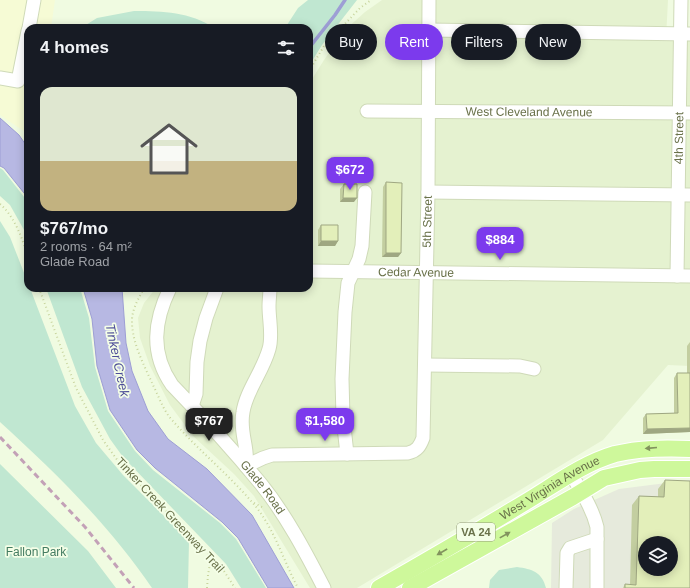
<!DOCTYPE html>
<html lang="en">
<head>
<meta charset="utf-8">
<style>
  :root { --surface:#171b24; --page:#242831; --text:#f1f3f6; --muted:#9ea1a6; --line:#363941; --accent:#7c3aed }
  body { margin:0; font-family:Arial,sans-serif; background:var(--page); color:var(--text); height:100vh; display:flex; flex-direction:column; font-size:15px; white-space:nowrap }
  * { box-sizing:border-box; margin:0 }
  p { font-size:13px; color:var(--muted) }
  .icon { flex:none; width:22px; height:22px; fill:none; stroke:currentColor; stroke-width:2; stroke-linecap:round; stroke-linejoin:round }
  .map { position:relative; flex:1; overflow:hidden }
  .side { position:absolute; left:24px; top:24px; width:289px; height:268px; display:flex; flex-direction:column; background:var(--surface); border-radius:12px; box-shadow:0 2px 10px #0003 }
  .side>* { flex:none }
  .hud { position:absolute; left:325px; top:24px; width:305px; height:36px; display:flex; gap:8px }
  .buttons { position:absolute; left:638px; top:536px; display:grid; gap:8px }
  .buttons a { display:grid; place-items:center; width:40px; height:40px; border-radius:50%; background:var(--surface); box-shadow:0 2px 10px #0003; font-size:20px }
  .price { position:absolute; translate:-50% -34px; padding:0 9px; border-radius:8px; background:var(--accent); color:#fff; font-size:13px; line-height:26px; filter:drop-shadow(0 1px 2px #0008) }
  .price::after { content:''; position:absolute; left:50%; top:24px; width:12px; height:9px; margin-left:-6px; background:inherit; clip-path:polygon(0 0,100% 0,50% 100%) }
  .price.selected { background:#222; color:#fff }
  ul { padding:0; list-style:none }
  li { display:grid; align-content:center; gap:8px; height:212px; padding:0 16px }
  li+li { border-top:1px solid var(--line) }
  li span { display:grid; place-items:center; height:124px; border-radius:12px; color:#555 }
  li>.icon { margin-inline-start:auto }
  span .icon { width:72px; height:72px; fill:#fffc; stroke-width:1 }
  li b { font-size:17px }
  h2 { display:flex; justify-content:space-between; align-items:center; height:48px; padding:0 16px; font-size:17px }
  .tag { padding:0 14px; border-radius:18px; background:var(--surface); box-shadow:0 2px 10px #0003; font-size:14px; line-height:36px }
  .tag.selected { background:var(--accent); color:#fff }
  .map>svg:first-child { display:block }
  .residential { fill:#e5f2d0 }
  .commercial { fill:#f6fbd5 }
  .industrial { fill:#e6eadc; fill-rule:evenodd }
  .green { fill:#c0e7d1 }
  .water { fill:#b7b8e3; stroke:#9d9ed5 }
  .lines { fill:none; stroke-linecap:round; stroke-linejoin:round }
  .stream { stroke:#9d9ed5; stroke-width:3.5 }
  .minor-casing { stroke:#cfdab8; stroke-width:15 }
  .major-casing { stroke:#fff; stroke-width:18 }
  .path { stroke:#c8d49d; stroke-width:2; stroke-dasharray:1 3; stroke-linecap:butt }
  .minor { stroke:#fff; stroke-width:13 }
  .major { stroke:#cef89b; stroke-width:16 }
  .rail { stroke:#c3a1b7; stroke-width:3; stroke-dasharray:6 4; stroke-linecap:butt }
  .wall { fill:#c3cea0 }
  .shaded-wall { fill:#9fa782 }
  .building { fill:#e3efba; stroke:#9fa782; fill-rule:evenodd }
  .oneway { fill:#82935e }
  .labels { text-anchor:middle; stroke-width:3.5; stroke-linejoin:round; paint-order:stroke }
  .shield { fill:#f4fee7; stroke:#939b78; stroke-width:1 }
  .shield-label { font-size:11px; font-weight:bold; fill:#697149 }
  .street-label { font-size:12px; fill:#697149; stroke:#f4fee7 }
  .park-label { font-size:12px; fill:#447c62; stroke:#f4fee7 }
  .water-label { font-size:13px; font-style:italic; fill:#4d4d98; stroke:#f4fee7 }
</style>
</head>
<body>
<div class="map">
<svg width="690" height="588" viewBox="0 0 690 588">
  <rect width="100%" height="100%" fill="#f0fbe1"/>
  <path class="residential" d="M 382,0 L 668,0 L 666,38 L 690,38 L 690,366 L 668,365 L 603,440 L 357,588 L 310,588 L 254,496 L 234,474 L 193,436 L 170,405 L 150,366 L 140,338 L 138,318 L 144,303 L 156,288 L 309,288 L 309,84 L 324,60 L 345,30 L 365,12 Z"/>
  <path class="commercial" d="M 0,0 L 55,0 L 51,28 L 28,28 L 28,134 L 0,115 Z"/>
  <path class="industrial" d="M 690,480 L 690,588 L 551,588 L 552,523 L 574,509 L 619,489 ZM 645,543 L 671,543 L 671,569 L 645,569 Z"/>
  <path class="green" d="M 308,0 L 357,0 L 322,45 L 309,66 L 309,28 L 285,28 L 298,8 Z
    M 134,11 C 164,11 189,12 215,28 L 81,28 L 97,18 Z
    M 0,168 L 3,170 L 28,202 L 28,237 L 10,205 L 0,196 Z
    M 0,221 L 10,237 L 28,283 L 28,288 L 30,288 L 75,406 L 96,443 L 123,475 L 189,541 L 188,588 L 152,588 C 110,526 55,472 0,422 Z
    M 46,288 L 80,288 L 89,318 L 95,367 L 108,411 L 135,451 L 153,470 L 220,523 L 236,539 L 266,588 L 241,588 L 226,564 L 123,457 L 110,439 L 82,387 Z
    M 0,464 L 88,551 L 116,588 L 0,588 Z
    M 517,567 C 532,569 542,572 546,588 L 489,588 L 490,580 L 499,570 Z"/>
  <path class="water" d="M 0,118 L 19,135 L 28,148 L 28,198 L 4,168 L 0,166 Z
    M 83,288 L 122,288 L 126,343 L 132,371 L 148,411 L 168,439 L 207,469 L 252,515 L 294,588 L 268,588 L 238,538 L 222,522 L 155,468 L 137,450 L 110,410 L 97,366 L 92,319 Z"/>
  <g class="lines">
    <path class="stream" d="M 309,48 L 335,15 L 345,0"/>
    <defs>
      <g id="minor">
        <path d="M 29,28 L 34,0"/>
        <path d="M 429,30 L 690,34"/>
        <path d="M 0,78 L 18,81 L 28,31"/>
        <path id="s1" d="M 367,111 L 690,113"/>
        <path d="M 428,192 L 690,195"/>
        <path id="s2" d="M 309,271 L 690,276"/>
        <path id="s3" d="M 677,276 L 681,0"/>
        <path id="s4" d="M 170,288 C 154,321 150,353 172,385 C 203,417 233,450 261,484 C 286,515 306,553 324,588"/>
        <path d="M 425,365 L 520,366 L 534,369"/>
        <path d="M 192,406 L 196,394 L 197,362 L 200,341 L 206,318 L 217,288"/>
        <path d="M 347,454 L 343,418 L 342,379 L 345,312 L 348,283 L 359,259 L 362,246 L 365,192"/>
        <path id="s5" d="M 246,466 L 263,458 L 272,455 L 408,453 C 417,451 420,446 423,438 L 428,192 L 429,0"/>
        <path d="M 246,466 C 249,447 239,433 243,412 C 246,391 263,371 269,349 C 273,336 269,321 269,306 C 269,300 270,294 270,288"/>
        <path d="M 571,474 C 581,491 592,507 597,527 L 597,588"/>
        <path d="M 566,588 L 567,553 L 570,548 L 597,539"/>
      </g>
      <g id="major">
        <path id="s6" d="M 379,588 C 428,560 476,532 524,503 C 553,486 581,464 615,454 C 640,448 664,448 690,449"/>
        <path d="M 410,588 L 573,497 L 604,478 L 640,470 L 654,469 L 690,469"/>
      </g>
    </defs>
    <use href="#minor" class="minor-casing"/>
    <use href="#major" class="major-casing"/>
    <path class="path" d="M 309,71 L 324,46 L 360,8 L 371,0
      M 0,204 C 15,217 22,238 28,257
      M 39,288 L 76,388 L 103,440 L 118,461 L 147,492 L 220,565 L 235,588
      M 144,288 C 139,298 133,307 132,319 C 131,341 144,365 153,385 C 159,397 163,410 172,420 C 197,449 227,473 252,502 C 274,527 283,560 298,588
      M 254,503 L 264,508
      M 207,588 L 208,575 L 211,558"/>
    <use href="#minor" class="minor"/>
    <use href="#major" class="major"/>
    <path class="rail" d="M 0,437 L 85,527 L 134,588"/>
  </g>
  <path class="wall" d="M 386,182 L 401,253 L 398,257 L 382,257 L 383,187 Z
    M 344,184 L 354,202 L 340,202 L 340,189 Z
    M 321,225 L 338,241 L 335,246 L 318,246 L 318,230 Z
    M 690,342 L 690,432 L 643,434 L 643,418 L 646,414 L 674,413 L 674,378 L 677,373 L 687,373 L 687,346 Z
    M 665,480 L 690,588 L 623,588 L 625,584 L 630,585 L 632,505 L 639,496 L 658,497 L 658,489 Z"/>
  <path class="shaded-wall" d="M 343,198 L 357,198 L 354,202 L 340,202 Z
    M 321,241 L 338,241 L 335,246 L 318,246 Z
    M 386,253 L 401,253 L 398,257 L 382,257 Z
    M 690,428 L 690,432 L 643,434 L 647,429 Z"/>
  <path class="building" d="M 386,182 L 402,183 L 401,253 L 386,253 Z
    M 344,184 L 357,184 L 357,198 L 343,198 Z
    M 321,225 L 338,225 L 338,241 L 321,241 Z
    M 677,373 L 690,373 L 690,428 L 647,429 L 646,414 L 678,413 Z
    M 665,480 L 690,481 L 690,588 L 625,588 L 625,584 L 636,585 L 639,496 L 664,497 ZM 645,543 L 671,543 L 671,569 L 645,569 Z"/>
  <defs><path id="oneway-solid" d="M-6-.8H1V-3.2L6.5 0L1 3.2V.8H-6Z"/></defs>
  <g class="oneway">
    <use href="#oneway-solid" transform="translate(651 448) rotate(175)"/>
    <use href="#oneway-solid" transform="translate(505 535) rotate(-29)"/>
    <use href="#oneway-solid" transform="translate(442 552) rotate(150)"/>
  </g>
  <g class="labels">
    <rect class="shield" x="457" y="523" width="38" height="18" rx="3"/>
    <g class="shield-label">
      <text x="476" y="536">VA 24</text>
    </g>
    <g class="street-label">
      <text dy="4" stroke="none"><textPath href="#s1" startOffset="162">West Cleveland Avenue</textPath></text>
      <text dy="4" stroke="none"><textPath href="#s3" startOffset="138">4th Street</textPath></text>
      <text dy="4" stroke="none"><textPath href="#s5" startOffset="403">5th Street</textPath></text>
      <text dy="4" stroke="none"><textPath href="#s2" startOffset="107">Cedar Avenue</textPath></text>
      <text dy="4" stroke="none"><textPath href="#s4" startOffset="239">Glade Road</textPath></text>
      <text dy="4" stroke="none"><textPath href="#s6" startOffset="198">West Virginia Avenue</textPath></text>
      <text transform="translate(170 515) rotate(47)" y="4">Tinker Creek Greenway Trail</text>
    </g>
    <g class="park-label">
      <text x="36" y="556">Fallon Park</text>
    </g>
    <g class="water-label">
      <text transform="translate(118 360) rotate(78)" y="5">Tinker Creek</text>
    </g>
  </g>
</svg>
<div class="buttons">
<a><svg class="icon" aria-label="layers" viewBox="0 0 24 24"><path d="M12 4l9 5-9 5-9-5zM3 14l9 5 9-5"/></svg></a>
</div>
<b class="price" style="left:350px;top:191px">$672</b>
<b class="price" style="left:500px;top:261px">$884</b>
<b class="price selected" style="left:209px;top:442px">$767</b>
<b class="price" style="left:325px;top:442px">$1,580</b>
<div class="hud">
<a class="tag">Buy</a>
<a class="tag selected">Rent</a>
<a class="tag">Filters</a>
<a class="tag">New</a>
</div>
<section class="side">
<h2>4 homes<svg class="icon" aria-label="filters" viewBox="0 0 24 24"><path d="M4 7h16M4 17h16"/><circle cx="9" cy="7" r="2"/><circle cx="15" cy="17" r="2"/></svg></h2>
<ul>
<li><span style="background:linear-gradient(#dfe7d0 60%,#c2b280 0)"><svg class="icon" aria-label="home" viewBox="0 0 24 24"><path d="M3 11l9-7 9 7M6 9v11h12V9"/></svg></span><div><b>$767/mo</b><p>2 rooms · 64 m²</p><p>Glade Road</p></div></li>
</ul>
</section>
</div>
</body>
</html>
